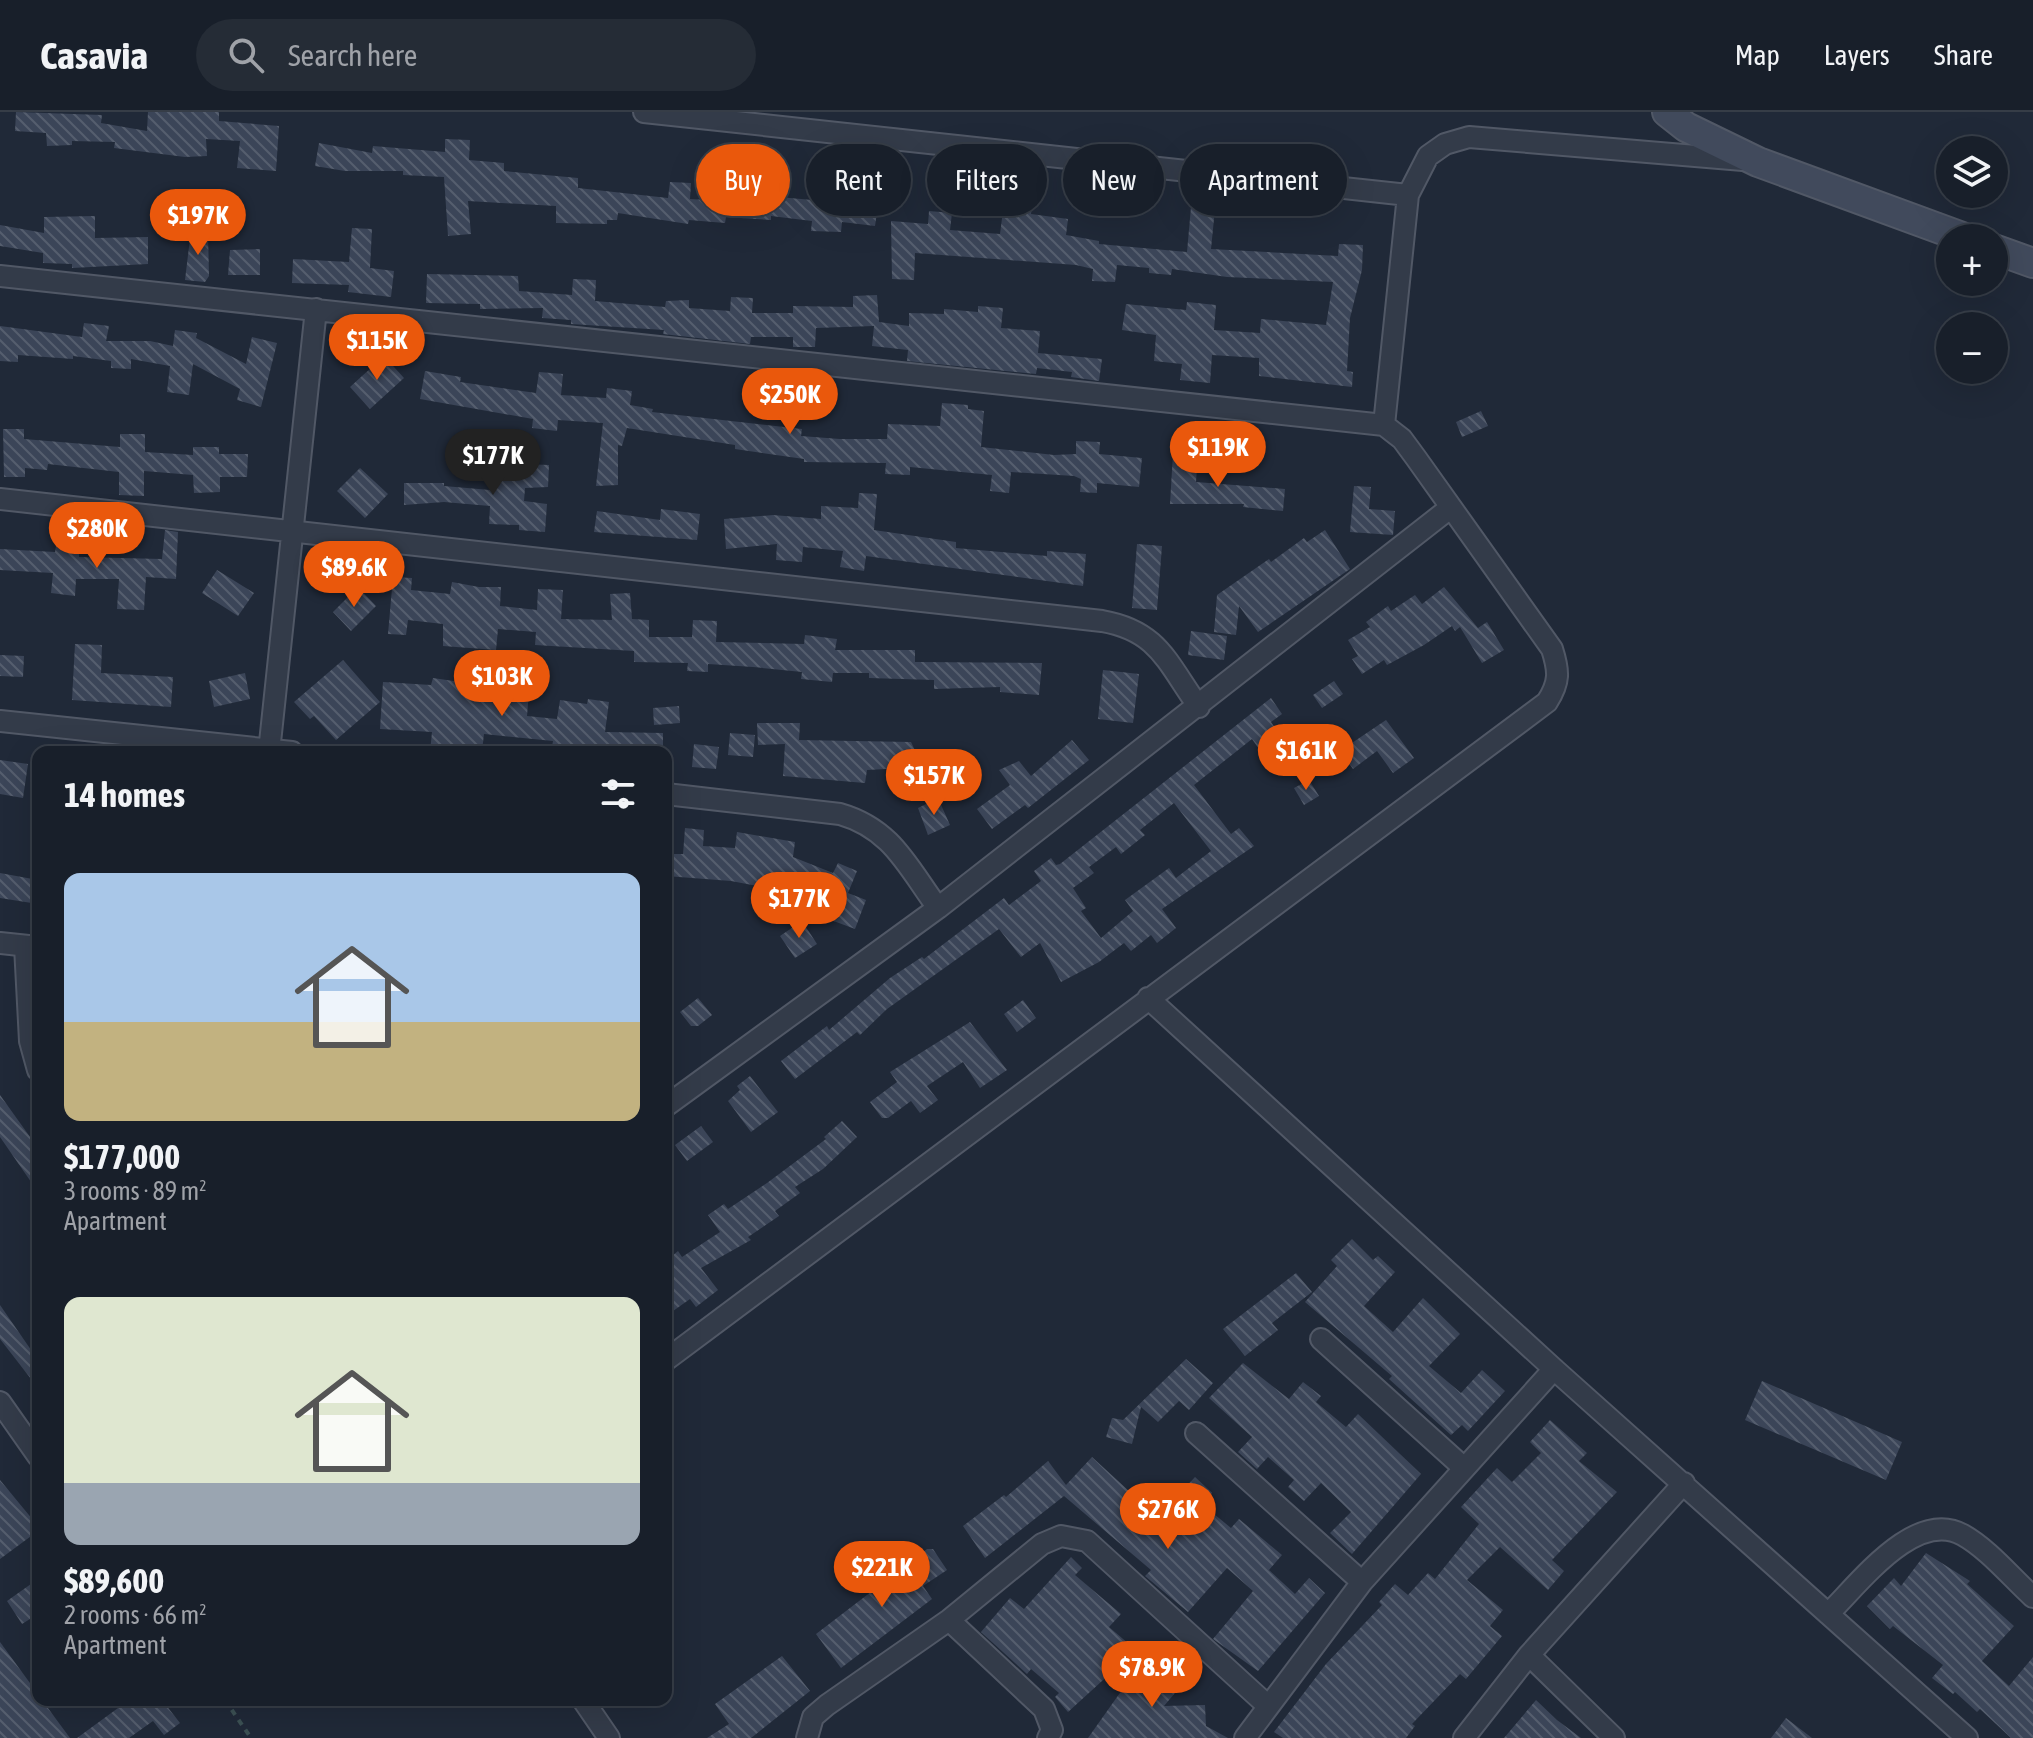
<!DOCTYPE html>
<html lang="en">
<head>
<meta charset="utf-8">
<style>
  :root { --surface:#181f2a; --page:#252c36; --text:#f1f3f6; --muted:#9fa2a8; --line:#363d47; --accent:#ea580c }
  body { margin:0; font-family:"Asap Condensed",sans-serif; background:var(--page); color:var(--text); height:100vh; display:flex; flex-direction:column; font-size:30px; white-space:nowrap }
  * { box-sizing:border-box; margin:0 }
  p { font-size:26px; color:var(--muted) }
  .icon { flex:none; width:44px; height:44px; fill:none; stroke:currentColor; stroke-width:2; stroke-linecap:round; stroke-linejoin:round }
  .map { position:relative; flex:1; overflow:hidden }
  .details { position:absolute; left:32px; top:634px; width:640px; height:960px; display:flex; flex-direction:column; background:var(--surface); border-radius:16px; box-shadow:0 8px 32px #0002,0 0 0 2px var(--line) }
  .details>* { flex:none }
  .banner { position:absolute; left:696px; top:32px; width:760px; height:72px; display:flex; gap:16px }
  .controls { position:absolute; left:1936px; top:24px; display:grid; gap:16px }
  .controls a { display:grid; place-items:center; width:72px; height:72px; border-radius:50%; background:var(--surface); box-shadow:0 8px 32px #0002,0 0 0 2px var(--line); font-size:40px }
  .price { position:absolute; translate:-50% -68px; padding:0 18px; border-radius:28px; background:var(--accent); color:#fff; font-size:26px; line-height:52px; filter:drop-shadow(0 2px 4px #0008) }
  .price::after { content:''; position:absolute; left:50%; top:48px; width:24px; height:18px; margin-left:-12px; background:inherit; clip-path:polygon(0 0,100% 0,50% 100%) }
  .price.on { background:#222; color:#fff }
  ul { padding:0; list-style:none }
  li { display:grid; align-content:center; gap:16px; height:424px; padding:0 32px }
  li span { display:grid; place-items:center; height:248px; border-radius:16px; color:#555 }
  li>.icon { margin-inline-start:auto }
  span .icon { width:144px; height:144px; fill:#fffc; stroke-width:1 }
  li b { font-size:34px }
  h2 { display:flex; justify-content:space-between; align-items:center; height:96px; padding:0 32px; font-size:34px }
  .chip { padding:0 28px; border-radius:36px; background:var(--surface); box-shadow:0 8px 32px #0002,0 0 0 2px var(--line); font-size:28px; line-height:72px }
  .chip.on { background:var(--accent); color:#fff }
  header { display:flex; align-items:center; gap:48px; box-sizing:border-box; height:112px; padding:0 40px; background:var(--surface); border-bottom:2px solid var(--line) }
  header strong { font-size:38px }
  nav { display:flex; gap:44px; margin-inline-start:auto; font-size:28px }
  .search { width:560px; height:72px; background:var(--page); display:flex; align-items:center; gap:20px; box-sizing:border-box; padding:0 28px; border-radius:44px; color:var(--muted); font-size:30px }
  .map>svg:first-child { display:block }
  .building { fill:url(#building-back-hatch); fill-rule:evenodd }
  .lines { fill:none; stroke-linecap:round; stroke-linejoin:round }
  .street-casing { stroke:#515866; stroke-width:24 }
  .secondary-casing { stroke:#515866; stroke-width:32 }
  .path { stroke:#3c5154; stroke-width:4; stroke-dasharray:6 6; stroke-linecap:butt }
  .street { stroke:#333b49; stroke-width:20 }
  .secondary { stroke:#414a5c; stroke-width:28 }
</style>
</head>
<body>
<header>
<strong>Casavia</strong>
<div class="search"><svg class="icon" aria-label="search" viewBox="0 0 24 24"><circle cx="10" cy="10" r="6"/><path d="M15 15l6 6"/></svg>Search here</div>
<nav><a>Map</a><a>Layers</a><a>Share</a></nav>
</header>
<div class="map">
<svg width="2033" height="1626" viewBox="0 0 2033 1626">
  <defs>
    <pattern id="building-back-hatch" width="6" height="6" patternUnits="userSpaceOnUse" patternTransform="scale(2)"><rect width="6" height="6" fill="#3b4558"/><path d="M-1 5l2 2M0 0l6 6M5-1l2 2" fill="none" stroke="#555e6e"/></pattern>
  </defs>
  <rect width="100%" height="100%" fill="#202938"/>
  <path class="building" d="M 16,0 L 102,3 L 101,11 L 147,19 L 148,0 L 219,0 L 219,9 L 279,14 L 276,59 L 237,56 L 240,29 L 206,27 L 207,44 L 185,45 L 114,36 L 115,30 L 72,29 L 72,33 L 47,34 L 46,21 L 15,19 Z
    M 445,27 L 470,28 L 469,48 L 504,51 L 504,59 L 578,66 L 578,76 L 668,86 L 670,70 L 691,71 L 690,87 L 744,90 L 745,82 L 857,92 L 858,84 L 879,87 L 875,114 L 842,110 L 841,120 L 811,119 L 812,109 L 771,104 L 771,108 L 726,105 L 725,111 L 689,108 L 688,112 L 618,101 L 617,108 L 607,108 L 607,112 L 556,111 L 556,94 L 468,89 L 471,122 L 448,124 L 444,65 L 403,63 L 403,59 L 345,59 L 315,54 L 319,31 L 372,41 L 373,34 L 445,40 Z
    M 1004,91 L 1032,95 L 1031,102 L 1068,107 L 1066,123 L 1099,129 L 1099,132 L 1187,140 L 1191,95 L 1215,97 L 1211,137 L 1338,144 L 1339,132 L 1363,133 L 1362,158 L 1350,206 L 1347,259 L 1353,260 L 1352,275 L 1259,264 L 1259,246 L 1212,243 L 1210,271 L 1180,268 L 1182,252 L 1154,249 L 1156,223 L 1122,218 L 1126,192 L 1186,198 L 1187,190 L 1216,193 L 1214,218 L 1260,221 L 1261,207 L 1326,213 L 1333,170 L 1227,165 L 1172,157 L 1171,163 L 1149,161 L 1149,156 L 1117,153 L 1115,170 L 1092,169 L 1093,157 L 1076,153 L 915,141 L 914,168 L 892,167 L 891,109 L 928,112 L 929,99 L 952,101 L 950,118 L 1000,122 Z
    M 95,104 L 95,126 L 148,125 L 148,152 L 72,156 L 72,152 L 43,151 L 43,141 L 0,134 L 0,113 L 44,121 L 44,105 Z
    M 352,116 L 372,117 L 370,156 L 394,159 L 391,185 L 348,180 L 349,173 L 292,171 L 293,147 L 349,150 Z
    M 191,118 L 208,120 L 209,164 L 205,170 L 185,168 Z
    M 260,137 L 260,163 L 228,163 L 230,138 Z
    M 427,162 L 518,164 L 519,179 L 572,183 L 573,167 L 596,168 L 595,189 L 665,195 L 666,189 L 689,188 L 689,196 L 730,199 L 731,185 L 753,186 L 752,201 L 793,201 L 793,194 L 853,195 L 853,184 L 877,183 L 879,210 L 909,214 L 909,201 L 944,202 L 944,197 L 978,200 L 978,194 L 1003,196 L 1001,216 L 1040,219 L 1038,241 L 1102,247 L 1099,269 L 1071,265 L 1072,260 L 1037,256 L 1036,262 L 907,249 L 908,238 L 872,234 L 874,214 L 816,216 L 815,235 L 793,235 L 793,225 L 751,225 L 750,232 L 663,222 L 664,218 L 571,212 L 571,208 L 542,206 L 543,196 L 480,197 L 480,192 L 426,191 Z
    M 84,211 L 109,214 L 106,229 L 150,229 L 173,234 L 175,218 L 197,221 L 196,226 L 246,252 L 252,225 L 277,231 L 261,295 L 237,288 L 240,277 L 193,252 L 189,283 L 167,280 L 170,254 L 131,247 L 131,257 L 111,256 L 111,249 L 73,244 L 73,247 L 18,243 L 18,250 L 0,249 L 0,214 L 82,225 Z
    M 384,244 L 404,266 L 370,297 L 350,275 Z
    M 425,259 L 461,265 L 460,270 L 536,281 L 539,260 L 563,262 L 561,283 L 606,286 L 607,276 L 632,279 L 630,293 L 653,297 L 652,300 L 802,317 L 801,324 L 840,327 L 887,327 L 888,312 L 940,314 L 942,291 L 968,293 L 968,297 L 984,299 L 981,335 L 1054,343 L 1076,342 L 1076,329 L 1100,330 L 1099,342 L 1142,346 L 1139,375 L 1097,371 L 1097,381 L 1080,380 L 1081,367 L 1074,364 L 1011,360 L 1009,381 L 990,379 L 992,363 L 910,355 L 910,363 L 885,362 L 886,351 L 804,350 L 804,347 L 735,337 L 735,333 L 627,316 L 622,334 L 618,333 L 618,373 L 596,374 L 603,311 L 558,308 L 557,319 L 532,316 L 533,307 L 420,287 Z
    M 1481,299 L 1488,314 L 1462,325 L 1456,310 Z
    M 3,317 L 24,317 L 24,327 L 120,335 L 120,322 L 145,322 L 145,340 L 193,343 L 193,335 L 219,335 L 219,342 L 248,342 L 247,365 L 220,365 L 220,380 L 194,381 L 193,363 L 144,359 L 144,384 L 119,383 L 119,360 L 48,352 L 47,358 L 25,356 L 25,365 L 4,365 Z
    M 1173,341 L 1198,343 L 1196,370 L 1285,377 L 1283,399 L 1243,395 L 1244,392 L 1170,392 Z
    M 523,352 L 549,353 L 548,375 L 525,376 L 524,389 L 547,392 L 545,420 L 519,418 L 519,413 L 489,412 L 490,394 L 444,390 L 404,393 L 404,371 L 444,371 L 444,374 L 490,378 L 492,357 L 523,359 Z
    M 360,356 L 388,382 L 365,406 L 337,379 Z
    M 1354,374 L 1371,375 L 1369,397 L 1395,399 L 1393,423 L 1350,420 Z
    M 859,381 L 877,382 L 874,418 L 956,430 L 956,436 L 1047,444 L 1047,439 L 1086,442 L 1083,474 L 866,444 L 864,459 L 840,455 L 843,439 L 803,435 L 802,450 L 776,448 L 777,432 L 726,437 L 724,407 L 773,403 L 821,407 L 821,394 L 858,396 Z
    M 661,397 L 700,402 L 697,428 L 594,420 L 597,399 L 660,408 Z
    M 165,418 L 178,420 L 176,467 L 146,465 L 144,498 L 117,497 L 119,467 L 76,467 L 75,484 L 51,481 L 53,461 L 0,458 L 0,437 L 55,440 L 56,434 L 79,436 L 79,445 L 162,447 Z
    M 1325,418 L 1350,457 L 1258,520 L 1239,494 L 1236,523 L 1214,520 L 1217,483 L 1269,447 L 1271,450 L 1304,426 L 1307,430 Z
    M 1137,432 L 1162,434 L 1157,498 L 1132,496 Z
    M 217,458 L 254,481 L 238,504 L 202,481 Z
    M 393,465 L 412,466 L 411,478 L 450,482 L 452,470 L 479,475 L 501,475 L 500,494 L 537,498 L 538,477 L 563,478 L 561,507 L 612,508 L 610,482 L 630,481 L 632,507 L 649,508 L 649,525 L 692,525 L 693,508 L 717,509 L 716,530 L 804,532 L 805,523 L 837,527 L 835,538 L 915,538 L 915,550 L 1042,551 L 1039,583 L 1000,580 L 1000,575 L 934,577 L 934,568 L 869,566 L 869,561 L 833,561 L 832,570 L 801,567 L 802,560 L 753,555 L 708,552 L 708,560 L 687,559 L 688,551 L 634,550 L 634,539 L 535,533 L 536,520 L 498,517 L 496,538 L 443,534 L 443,512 L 408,508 L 406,523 L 388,522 Z
    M 358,475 L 376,494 L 351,519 L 333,500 Z
    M 1444,475 L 1478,516 L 1487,510 L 1504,538 L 1482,551 L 1460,515 L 1455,519 L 1452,514 L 1424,533 L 1387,553 L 1384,548 L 1362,562 L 1352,547 L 1358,544 L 1348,528 L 1370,515 L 1366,510 L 1388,494 L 1391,499 L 1415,483 L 1422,492 Z
    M 1191,519 L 1227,524 L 1224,548 L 1188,543 Z
    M 75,532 L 102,533 L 101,561 L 173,565 L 171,595 L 72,588 Z
    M 0,543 L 24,544 L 23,565 L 0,564 Z
    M 343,548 L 380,590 L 336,628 L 314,604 L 310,607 L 294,590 Z
    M 1103,558 L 1139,562 L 1133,611 L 1098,607 Z
    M 245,561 L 250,587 L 214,595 L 209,569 Z
    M 502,565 L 530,567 L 527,604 L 557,607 L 560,588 L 587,592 L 588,587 L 609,590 L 605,620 L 663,621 L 663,640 L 551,640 L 553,629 L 484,622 L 482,639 L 451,635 L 451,640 L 430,640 L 432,620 L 380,617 L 383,570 L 431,573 L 433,566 L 501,576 Z
    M 1334,569 L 1343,582 L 1322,596 L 1313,583 Z
    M 1271,586 L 1282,602 L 1271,610 L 1280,623 L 1259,637 L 1252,627 L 1194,673 L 1231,722 L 1239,716 L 1254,734 L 1162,797 L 1176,816 L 1157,831 L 1151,823 L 1131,839 L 1124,831 L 1099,850 L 1061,870 L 1040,831 L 1021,845 L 999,817 L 887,897 L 860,923 L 857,920 L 795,967 L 781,949 L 827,914 L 829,918 L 890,866 L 922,845 L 924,847 L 1004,786 L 1009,793 L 1041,769 L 1034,759 L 1051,746 L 1056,753 L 1060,752 ZM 1174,691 L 1211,739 L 1176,766 L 1169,756 L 1125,788 L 1133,799 L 1101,826 L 1081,799 L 1086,796 L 1073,776 L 1094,761 L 1089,755 L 1116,735 L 1121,742 L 1145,723 L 1140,718 Z
    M 679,594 L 680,611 L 654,613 L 653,596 Z
    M 1386,608 L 1414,646 L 1393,661 L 1377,639 L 1353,657 L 1340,639 Z
    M 757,611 L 800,611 L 799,628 L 911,630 L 923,655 L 867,658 L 865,671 L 783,664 L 785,632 L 758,633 Z
    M 730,621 L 755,623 L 753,645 L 728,643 Z
    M 1072,628 L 1089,648 L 1028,696 L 1025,693 L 992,717 L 977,697 L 1010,673 L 999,658 L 1019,649 L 1031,664 Z
    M 694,632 L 719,635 L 716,657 L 692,655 Z
    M 0,648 L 28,652 L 23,686 L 0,682 Z
    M 1309,668 L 1319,684 L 1304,693 L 1294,676 Z
    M 938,686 L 950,713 L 928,723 L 918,696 Z
    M 685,716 L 704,718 L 703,734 L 735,736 L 737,720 L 795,730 L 793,745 L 833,761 L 838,751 L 857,759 L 848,781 L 866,788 L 855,817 L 804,798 L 809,784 L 731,769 L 666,764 L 666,742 L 683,742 Z
    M 0,761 L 38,768 L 38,792 L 0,786 Z
    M 802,809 L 817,832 L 795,846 L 780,824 Z
    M 698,886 L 712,903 L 698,914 L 691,914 L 680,900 Z
    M 1023,888 L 1036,906 L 1017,920 L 1004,902 Z
    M 970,910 L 1007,958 L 980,976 L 963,950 L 927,974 L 938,988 L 920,1001 L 911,989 L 888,1006 L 882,1006 L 870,990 L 897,970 L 890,960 Z
    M 750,964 L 778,1000 L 751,1020 L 728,989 L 740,978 L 737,974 Z
    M 0,983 L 38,1036 L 38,1080 L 0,1025 Z
    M 842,1009 L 857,1025 L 823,1057 L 795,1075 L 800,1081 L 775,1099 L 779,1104 L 748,1125 L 751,1128 L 701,1156 L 718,1178 L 696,1195 L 690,1187 L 666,1204 L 666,1149 L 678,1139 L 682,1145 L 720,1120 L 708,1103 L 724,1092 L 728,1097 L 767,1071 L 826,1027 L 824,1025 Z
    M 701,1014 L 713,1030 L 687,1049 L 675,1033 Z
    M 1352,1127 L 1373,1148 L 1378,1144 L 1395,1160 L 1364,1194 L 1393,1220 L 1423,1186 L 1460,1222 L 1429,1254 L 1461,1281 L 1482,1258 L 1505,1279 L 1468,1319 L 1462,1313 L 1451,1323 L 1389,1267 L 1392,1264 L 1305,1190 L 1337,1154 L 1331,1148 Z
    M 1296,1161 L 1312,1180 L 1272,1211 L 1278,1218 L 1245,1244 L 1223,1217 Z
    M 0,1193 L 38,1248 L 38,1276 L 0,1227 Z
    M 1186,1247 L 1213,1271 L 1189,1298 L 1179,1289 L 1158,1310 L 1141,1295 L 1132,1332 L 1106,1325 L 1112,1306 L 1123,1308 Z
    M 1243,1251 L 1289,1287 L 1303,1270 L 1321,1284 L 1316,1290 L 1346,1315 L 1358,1302 L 1421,1362 L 1352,1442 L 1330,1421 L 1351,1400 L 1321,1371 L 1304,1389 L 1288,1375 L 1294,1368 L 1268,1345 L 1257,1357 L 1238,1340 L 1252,1325 L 1209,1286 Z
    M 1762,1269 L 1902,1330 L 1886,1368 L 1745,1308 Z
    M 1550,1308 L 1587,1341 L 1579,1349 L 1617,1380 L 1552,1448 L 1564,1459 L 1548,1478 L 1500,1435 L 1467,1468 L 1503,1498 L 1490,1514 L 1502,1524 L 1466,1567 L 1460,1562 L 1412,1612 L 1415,1614 L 1406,1626 L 1283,1626 L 1274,1620 L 1326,1552 L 1382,1493 L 1379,1490 L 1395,1472 L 1408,1483 L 1428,1461 L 1435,1467 L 1479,1412 L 1461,1395 L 1497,1356 L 1512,1370 L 1541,1341 L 1530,1330 Z
    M 1092,1345 L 1130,1380 L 1125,1385 L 1152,1411 L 1195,1365 L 1212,1381 L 1202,1392 L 1231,1416 L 1239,1407 L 1282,1443 L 1269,1458 L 1295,1482 L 1309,1466 L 1325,1481 L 1258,1559 L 1213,1527 L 1253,1479 L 1227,1456 L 1188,1500 L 1145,1464 L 1151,1458 L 1064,1384 L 985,1446 L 963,1414 L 1004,1383 L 1006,1385 L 1048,1349 L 1066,1373 Z
    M 0,1368 L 38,1414 L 38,1419 L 0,1447 Z
    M 927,1437 L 933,1437 L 947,1458 L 923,1474 L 932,1487 L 841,1556 L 816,1522 Z
    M 1926,1441 L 1970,1469 L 1967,1472 L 2014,1514 L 1982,1549 L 2009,1574 L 2033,1545 L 2033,1626 L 2011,1626 L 1980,1597 L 1977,1600 L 1955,1580 L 1953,1582 L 1932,1566 L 1943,1553 L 1893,1514 L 1890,1517 L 1867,1494 L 1894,1466 L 1901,1474 Z
    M 1071,1445 L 1082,1456 L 1075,1463 L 1121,1502 L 1109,1515 L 1136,1538 L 1068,1600 L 1055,1585 L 1059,1581 L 1031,1557 L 1027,1562 L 981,1520 L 1010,1486 L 1024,1497 Z
    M 38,1467 L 38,1502 L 22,1512 L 7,1489 Z
    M 0,1530 L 38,1582 L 38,1588 L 42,1588 L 70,1626 L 0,1626 Z
    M 1151,1537 L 1164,1548 L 1156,1556 L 1180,1575 L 1164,1594 L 1205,1593 L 1206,1614 L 1228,1626 L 1088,1626 Z
    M 782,1544 L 810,1579 L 751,1626 L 707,1626 L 729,1612 L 715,1592 Z
    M 129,1588 L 162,1588 L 180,1611 L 164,1623 L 153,1609 L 129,1626 L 77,1626 Z
    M 1536,1588 L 1557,1608 L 1581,1626 L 1504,1626 Z
    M 1786,1606 L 1812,1626 L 1771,1626 Z"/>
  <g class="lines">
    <defs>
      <path id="street" d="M 644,0 L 1408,83
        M 0,164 L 1384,313 L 1402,327 L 1416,346 L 1552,537 C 1559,559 1560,570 1547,590 L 666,1248
        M 1384,313 L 1408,83 L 1428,44 L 1445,32 L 1469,25 L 1743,48
        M 0,387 L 1102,509 C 1159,519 1167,551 1199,595
        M 0,609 L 292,640
        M 269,640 L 316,197
        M 666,682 L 840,702 C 892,717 907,754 938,796
        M 0,831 L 38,835
        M 25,834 L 30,929 L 38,958
        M 1148,886 L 1554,1257 L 1967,1626
        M 666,994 L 938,796 L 1450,396
        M 1321,1227 L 1464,1356
        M 0,1290 L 38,1344
        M 1196,1321 L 1362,1470
        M 1828,1502 C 1859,1472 1915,1396 1963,1423 C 1988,1437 2011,1465 2033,1485
        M 949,1508 L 1044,1597 L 1052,1618 L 1048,1626
        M 1529,1543 L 1614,1626
        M 583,1588 L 609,1626
        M 807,1626 L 813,1605 L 827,1593 L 949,1508 L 1042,1432 L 1061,1424 L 1087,1429 L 1268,1594
        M 1245,1626 L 1362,1470 L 1554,1257
        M 1464,1626 L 1529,1543 L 1684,1371"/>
      <path id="secondary" d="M 1667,0 L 1686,15 L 1758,50 L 1965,126
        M 1994,137 L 2033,151"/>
    </defs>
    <use href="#street" class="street-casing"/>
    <use href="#secondary" class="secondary-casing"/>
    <path class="path" d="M 225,1588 L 251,1626"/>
    <use href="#street" class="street"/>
    <use href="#secondary" class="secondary"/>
  </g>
</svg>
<div class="controls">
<a><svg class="icon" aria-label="layers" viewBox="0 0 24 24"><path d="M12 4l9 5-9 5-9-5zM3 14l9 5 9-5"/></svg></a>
<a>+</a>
<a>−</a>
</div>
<b class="price" style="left:198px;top:145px">$197K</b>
<b class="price" style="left:377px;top:270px">$115K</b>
<b class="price" style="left:790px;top:324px">$250K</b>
<b class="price" style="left:1218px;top:377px">$119K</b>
<b class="price on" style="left:493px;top:385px">$177K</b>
<b class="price" style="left:97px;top:458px">$280K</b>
<b class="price" style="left:354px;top:497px">$89.6K</b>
<b class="price" style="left:502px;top:606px">$103K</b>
<b class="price" style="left:1306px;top:680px">$161K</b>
<b class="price" style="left:934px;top:705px">$157K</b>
<b class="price" style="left:799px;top:828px">$177K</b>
<b class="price" style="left:1168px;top:1439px">$276K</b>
<b class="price" style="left:882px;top:1497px">$221K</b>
<b class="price" style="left:1152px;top:1597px">$78.9K</b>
<div class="banner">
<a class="chip on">Buy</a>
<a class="chip">Rent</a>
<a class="chip">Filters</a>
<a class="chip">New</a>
<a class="chip">Apartment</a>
</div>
<section class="details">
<h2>14 homes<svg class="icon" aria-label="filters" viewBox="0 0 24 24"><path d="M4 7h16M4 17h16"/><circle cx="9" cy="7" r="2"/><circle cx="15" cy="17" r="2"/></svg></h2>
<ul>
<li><span style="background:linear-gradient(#a9c7e8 60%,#c2b280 0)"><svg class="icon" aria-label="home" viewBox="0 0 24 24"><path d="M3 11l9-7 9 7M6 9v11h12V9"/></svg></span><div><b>$177,000</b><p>3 rooms · 89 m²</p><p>Apartment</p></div></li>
<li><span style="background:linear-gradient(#dfe7d0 75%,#9aa5b1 0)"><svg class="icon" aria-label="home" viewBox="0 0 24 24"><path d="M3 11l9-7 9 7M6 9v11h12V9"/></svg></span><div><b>$89,600</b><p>2 rooms · 66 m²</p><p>Apartment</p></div></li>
</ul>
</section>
</div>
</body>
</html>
